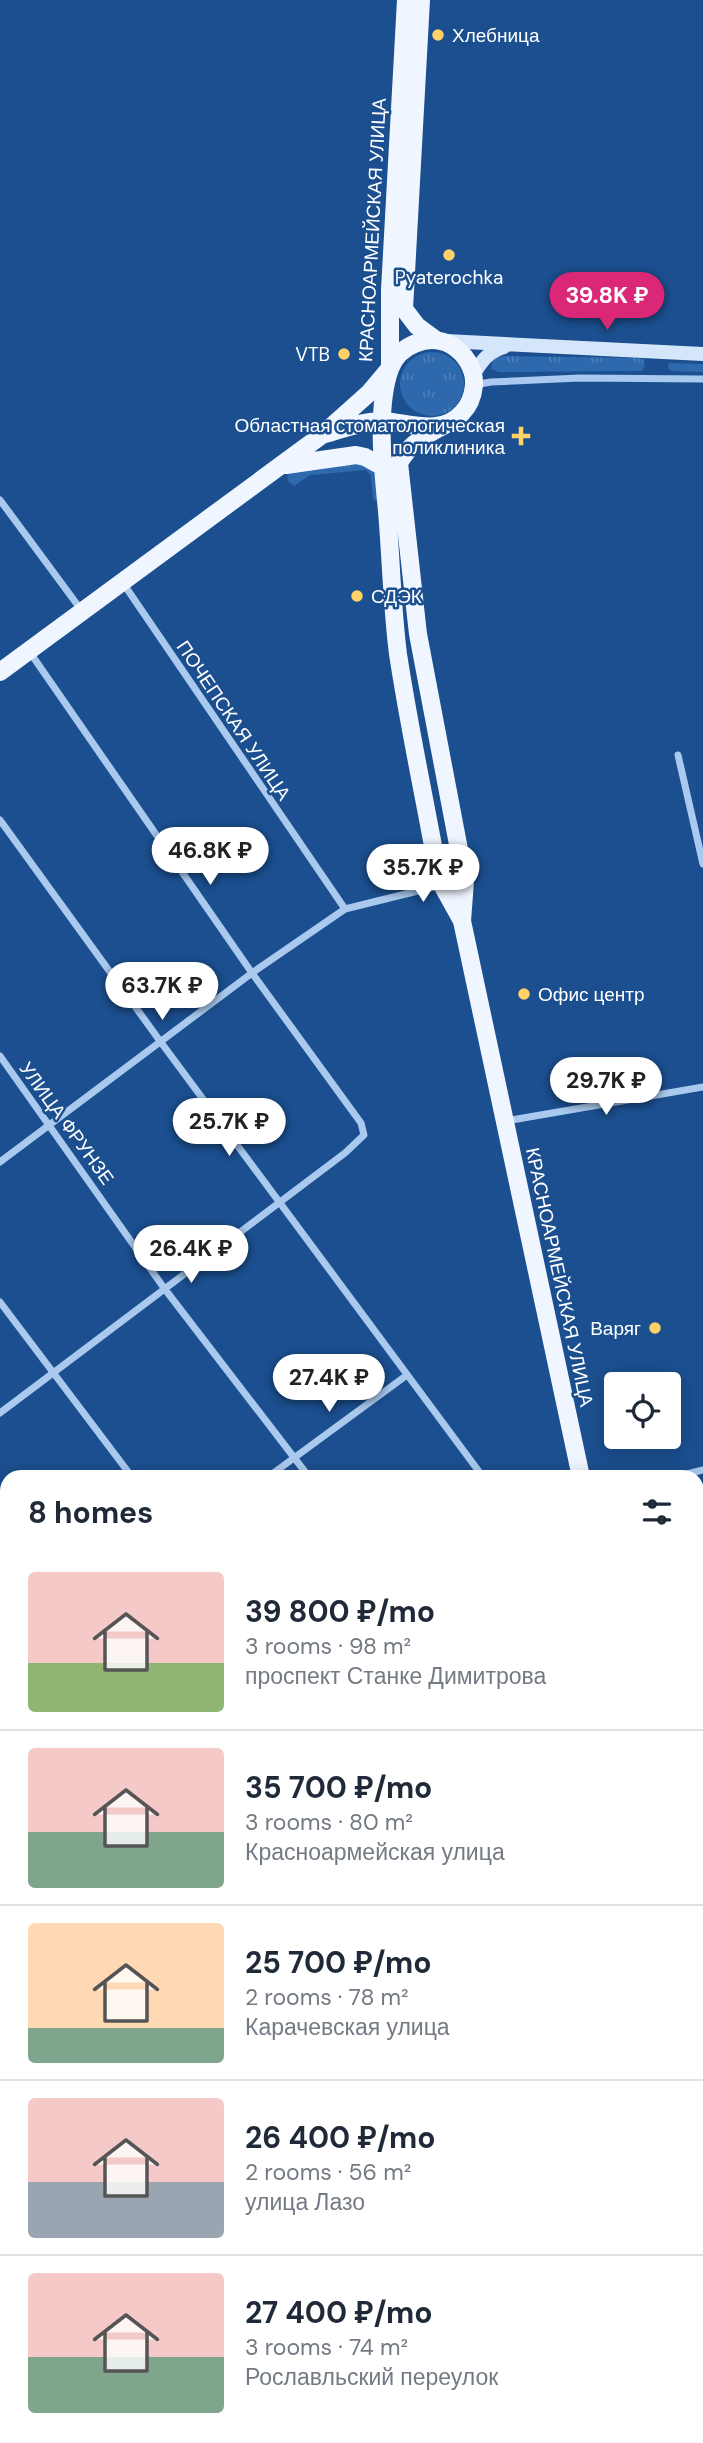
<!DOCTYPE html>
<html lang="en">
<head>
<meta charset="utf-8">
<style>
  :root { --surface:#fff; --page:#f6f6f7; --text:#1f2937; --muted:#747a83; --line:#e0e1e3; --accent:#db2777 }
  body { margin:0; font-family:"DM Sans",sans-serif; background:var(--page); color:var(--text); height:100vh; display:flex; flex-direction:column; font-size:26px; white-space:nowrap }
  * { box-sizing:border-box; margin:0 }
  p { font-size:23px; color:var(--muted) }
  .icon { flex:none; width:38px; height:38px; fill:none; stroke:currentColor; stroke-width:2; stroke-linecap:round; stroke-linejoin:round }
  .map { position:relative; flex:1; overflow:hidden }
  .panel { position:absolute; left:0px; top:1470px; width:704px; height:973px; display:flex; flex-direction:column; background:var(--surface); border-radius:21px 21px 0 0; box-shadow:0 4px 18px #0003 }
  .panel>* { flex:none }
  .fabs { position:absolute; left:604px; top:1372px; display:grid; gap:14px }
  .fabs a { display:grid; place-items:center; width:77px; height:77px; border-radius:7px; background:var(--surface); box-shadow:0 4px 18px #0003; font-size:35px }
  .price { position:absolute; translate:-50% -60px; padding:0 16px; border-radius:24px; background:#fff; color:#222; font-size:23px; line-height:46px; filter:drop-shadow(0 2px 4px #0008) }
  .price::after { content:''; position:absolute; left:50%; top:42px; width:21px; height:16px; margin-left:-10px; background:inherit; clip-path:polygon(0 0,100% 0,50% 100%) }
  .price.on { background:var(--accent); color:#fff }
  ul { padding:0; list-style:none }
  li { display:flex; align-items:center; gap:21px; height:175px; padding:0 28px }
  li+li { border-top:2px solid var(--line) }
  li span { display:grid; place-items:center; flex:none; width:196px; height:140px; border-radius:7px; color:#555 }
  li>.icon { margin-inline-start:auto }
  span .icon { width:84px; height:84px; fill:#fffc; stroke-width:1 }
  li b { font-size:30px }
  h2 { display:flex; justify-content:space-between; align-items:center; height:84px; padding:0 28px; font-size:30px }
  .map>svg:first-child { display:block }
  .grass { fill:url(#grass-tufts) }
  .forest { fill:url(#forest-crowns) }
  .green { fill:#2e69ad }
  .lines { fill:none; stroke-linecap:round; stroke-linejoin:round }
  .street { stroke:#a9c9ee; stroke-width:7 }
  .secondary { stroke:#d6e6fa; stroke-width:14 }
  .primary { stroke:#f0f6ff; stroke-width:18 }
  .poi-dot { fill:#ffd166; stroke:#1b4f8f; stroke-width:2.5 }
  .labels { text-anchor:middle; stroke-width:5; stroke-linejoin:round; paint-order:stroke }
  .poi-label { font-size:19px; fill:#fff; stroke:#1b4f8f; text-anchor:start }
  .street-label { font-size:19px; fill:#fff; stroke:#1b4f8f }
</style>
</head>
<body>
<div class="map">
<svg width="703" height="2443" viewBox="0 0 703 2443">
  <defs>
    <pattern id="grass-tufts" width="24" height="20" patternUnits="userSpaceOnUse" patternTransform="scale(1.75)"><rect width="24" height="20" fill="#2e69ad"/><path d="M3 7l-1-3M5 7V3M7 7l1-3M15 17l-1-3M17 17v-4M19 17l1-3" fill="none" stroke="#4d80b9"/></pattern>
    <pattern id="forest-crowns" width="20" height="18" patternUnits="userSpaceOnUse" patternTransform="scale(1.75)"><rect width="20" height="18" fill="#2e69ad"/><path d="M2 6a3 3 0 1 1 6 0M12 15a3 3 0 1 1 6 0" fill="none" stroke="#4d80b9"/></pattern>
  </defs>
  <rect width="100%" height="100%" fill="#1b4f8f"/>
  <path class="grass" d="M400 384a32 32 0 1 1 64 0a32 32 0 1 1-64 0Z
    M 505,356 L 636,358 L 643,359 L 645,365 L 642,371 L 634,371 L 499,372 L 491,369 L 493,357 Z
    M 669,363 L 703,364 L 703,372 L 672,371 L 668,368 Z
    M 356,462 L 375,466 L 378,500 L 374,501 L 373,498 L 371,476 L 366,470 L 310,475 L 294,486 L 288,481 L 287,474 L 293,470 Z"/>
  <path class="forest" d="M 7,2173 L 7,2275 L 0,2257 L 0,2182 Z"/>
  <path class="green" d="M 226,2436 L 395,2436 L 398,2443 L 228,2443 Z"/>
  <g class="lines">
    <path class="street" d="M 474,385 L 491,382 L 580,378 L 703,379
      M 0,500 L 82,611
      M 123,583 L 345,909
      M 678,755 L 703,864
      M 0,820 L 160,1041 L 483,1477
      M 0,1056 L 164,1288 L 309,1477
      M 506,1121 L 703,1087
      M 0,1162 L 252,973 L 345,909 L 442,885
      M 0,1302 L 132,1477
      M 0,1413 L 345,1153 L 364,1135 L 361,1123 L 252,973 L 29,651
      M 268,1477 L 407,1375
      M 675,1477 L 703,1470
      M 696,1674 L 703,1673
      M 0,1755 L 7,1764
      M 0,1782 L 7,1777
      M 696,1890 L 703,1888
      M 0,1895 L 7,1905
      M 0,2042 L 7,2054
      M 0,2080 L 7,2071
      M 0,2362 L 7,2348"/>
    <path class="secondary" d="M 446,341 L 703,354
      M 473,375 C 482,361 487,352 504,347
      M 0,1592 L 7,1601
      M 696,2322 L 703,2323"/>
    <path class="primary" d="M 421,0 L 404,309 L 417,326 L 436,340
      M 445,425 C 426,435 410,443 399,463 L 418,634 L 465,881 L 462,921 L 581,1477
      M 325,434 C 343,429 363,421 382,421 C 408,422 441,437 462,413 C 470,405 473,396 474,385 C 475,369 465,353 451,345 C 429,333 398,345 390,369 C 376,407 383,471 387,511 C 391,558 392,607 398,654 C 409,727 425,800 438,873 L 442,885 L 462,921
      M 286,465 L 356,455 L 365,457 L 383,467
      M 0,672 L 322,435 L 369,393 L 390,368 L 390,290 L 406,0
      M 696,2008 L 703,2036"/>
  </g>
  <g class="poi-dot">
    <circle cx="438" cy="35" r="7"/>
    <circle cx="449" cy="255" r="7"/>
    <circle cx="344" cy="354" r="7"/>
    <path d="M517.5 425.5h7v7h7v7h-7v7h-7v-7h-7v-7h7z"/>
    <circle cx="357" cy="596" r="7"/>
    <circle cx="524" cy="994" r="7"/>
    <circle cx="655" cy="1328" r="7"/>
  </g>
  <g class="labels">
    <g class="poi-label">
      <text x="452" y="42">Хлебница</text>
      <text x="449" y="284" text-anchor="middle">Pyaterochka</text>
      <text x="330" y="361" text-anchor="end">VTB</text>
      <text x="505" y="432" text-anchor="end">Областная стоматологическая<tspan x="505" dy="22">поликлиника</tspan></text>
      <text x="371" y="603">СДЭК</text>
      <text x="538" y="1001">Офис центр</text>
      <text x="641" y="1335" text-anchor="end">Варяг</text>
    </g>
    <g class="street-label">
      <text transform="translate(372 230) rotate(-87)" y="7">КРАСНОАРМЕЙСКАЯ УЛИЦА</text>
      <text transform="translate(234 720) rotate(56)" y="7">ПОЧЕПСКАЯ УЛИЦА</text>
      <text transform="translate(67 1123) rotate(54)" y="7">УЛИЦА ФРУНЗЕ</text>
      <text transform="translate(560 1277) rotate(78)" y="7">КРАСНОАРМЕЙСКАЯ УЛИЦА</text>
    </g>
  </g>
</svg>
<div class="fabs">
<a><svg class="icon" aria-label="locate" viewBox="0 0 24 24"><circle cx="12" cy="12" r="6"/><path d="M12 2v4M12 18v4M2 12h4M18 12h4"/></svg></a>
</div>
<b class="price on" style="left:607px;top:332px">39.8K ₽</b>
<b class="price" style="left:210px;top:887px">46.8K ₽</b>
<b class="price" style="left:423px;top:904px">35.7K ₽</b>
<b class="price" style="left:162px;top:1022px">63.7K ₽</b>
<b class="price" style="left:606px;top:1117px">29.7K ₽</b>
<b class="price" style="left:229px;top:1158px">25.7K ₽</b>
<b class="price" style="left:191px;top:1285px">26.4K ₽</b>
<b class="price" style="left:329px;top:1414px">27.4K ₽</b>
<section class="panel">
<h2>8 homes<svg class="icon" aria-label="filters" viewBox="0 0 24 24"><path d="M4 7h16M4 17h16"/><circle cx="9" cy="7" r="2"/><circle cx="15" cy="17" r="2"/></svg></h2>
<ul>
<li><span style="background:linear-gradient(#f6c9c9 65%,#8fb573 0)"><svg class="icon" aria-label="home" viewBox="0 0 24 24"><path d="M3 11l9-7 9 7M6 9v11h12V9"/></svg></span><div><b>39 800 ₽/mo</b><p>3 rooms · 98 m²</p><p>проспект Станке Димитрова</p></div></li>
<li><span style="background:linear-gradient(#f6c9c9 60%,#7fa58c 0)"><svg class="icon" aria-label="home" viewBox="0 0 24 24"><path d="M3 11l9-7 9 7M6 9v11h12V9"/></svg></span><div><b>35 700 ₽/mo</b><p>3 rooms · 80 m²</p><p>Красноармейская улица</p></div></li>
<li><span style="background:linear-gradient(#ffd9b3 75%,#7fa58c 0)"><svg class="icon" aria-label="home" viewBox="0 0 24 24"><path d="M3 11l9-7 9 7M6 9v11h12V9"/></svg></span><div><b>25 700 ₽/mo</b><p>2 rooms · 78 m²</p><p>Карачевская улица</p></div></li>
<li><span style="background:linear-gradient(#f6c9c9 60%,#9aa5b1 0)"><svg class="icon" aria-label="home" viewBox="0 0 24 24"><path d="M3 11l9-7 9 7M6 9v11h12V9"/></svg></span><div><b>26 400 ₽/mo</b><p>2 rooms · 56 m²</p><p>улица Лазо</p></div></li>
<li><span style="background:linear-gradient(#f6c9c9 60%,#7fa58c 0)"><svg class="icon" aria-label="home" viewBox="0 0 24 24"><path d="M3 11l9-7 9 7M6 9v11h12V9"/></svg></span><div><b>27 400 ₽/mo</b><p>3 rooms · 74 m²</p><p>Рославльский переулок</p></div></li>
</ul>
</section>
</div>
</body>
</html>
